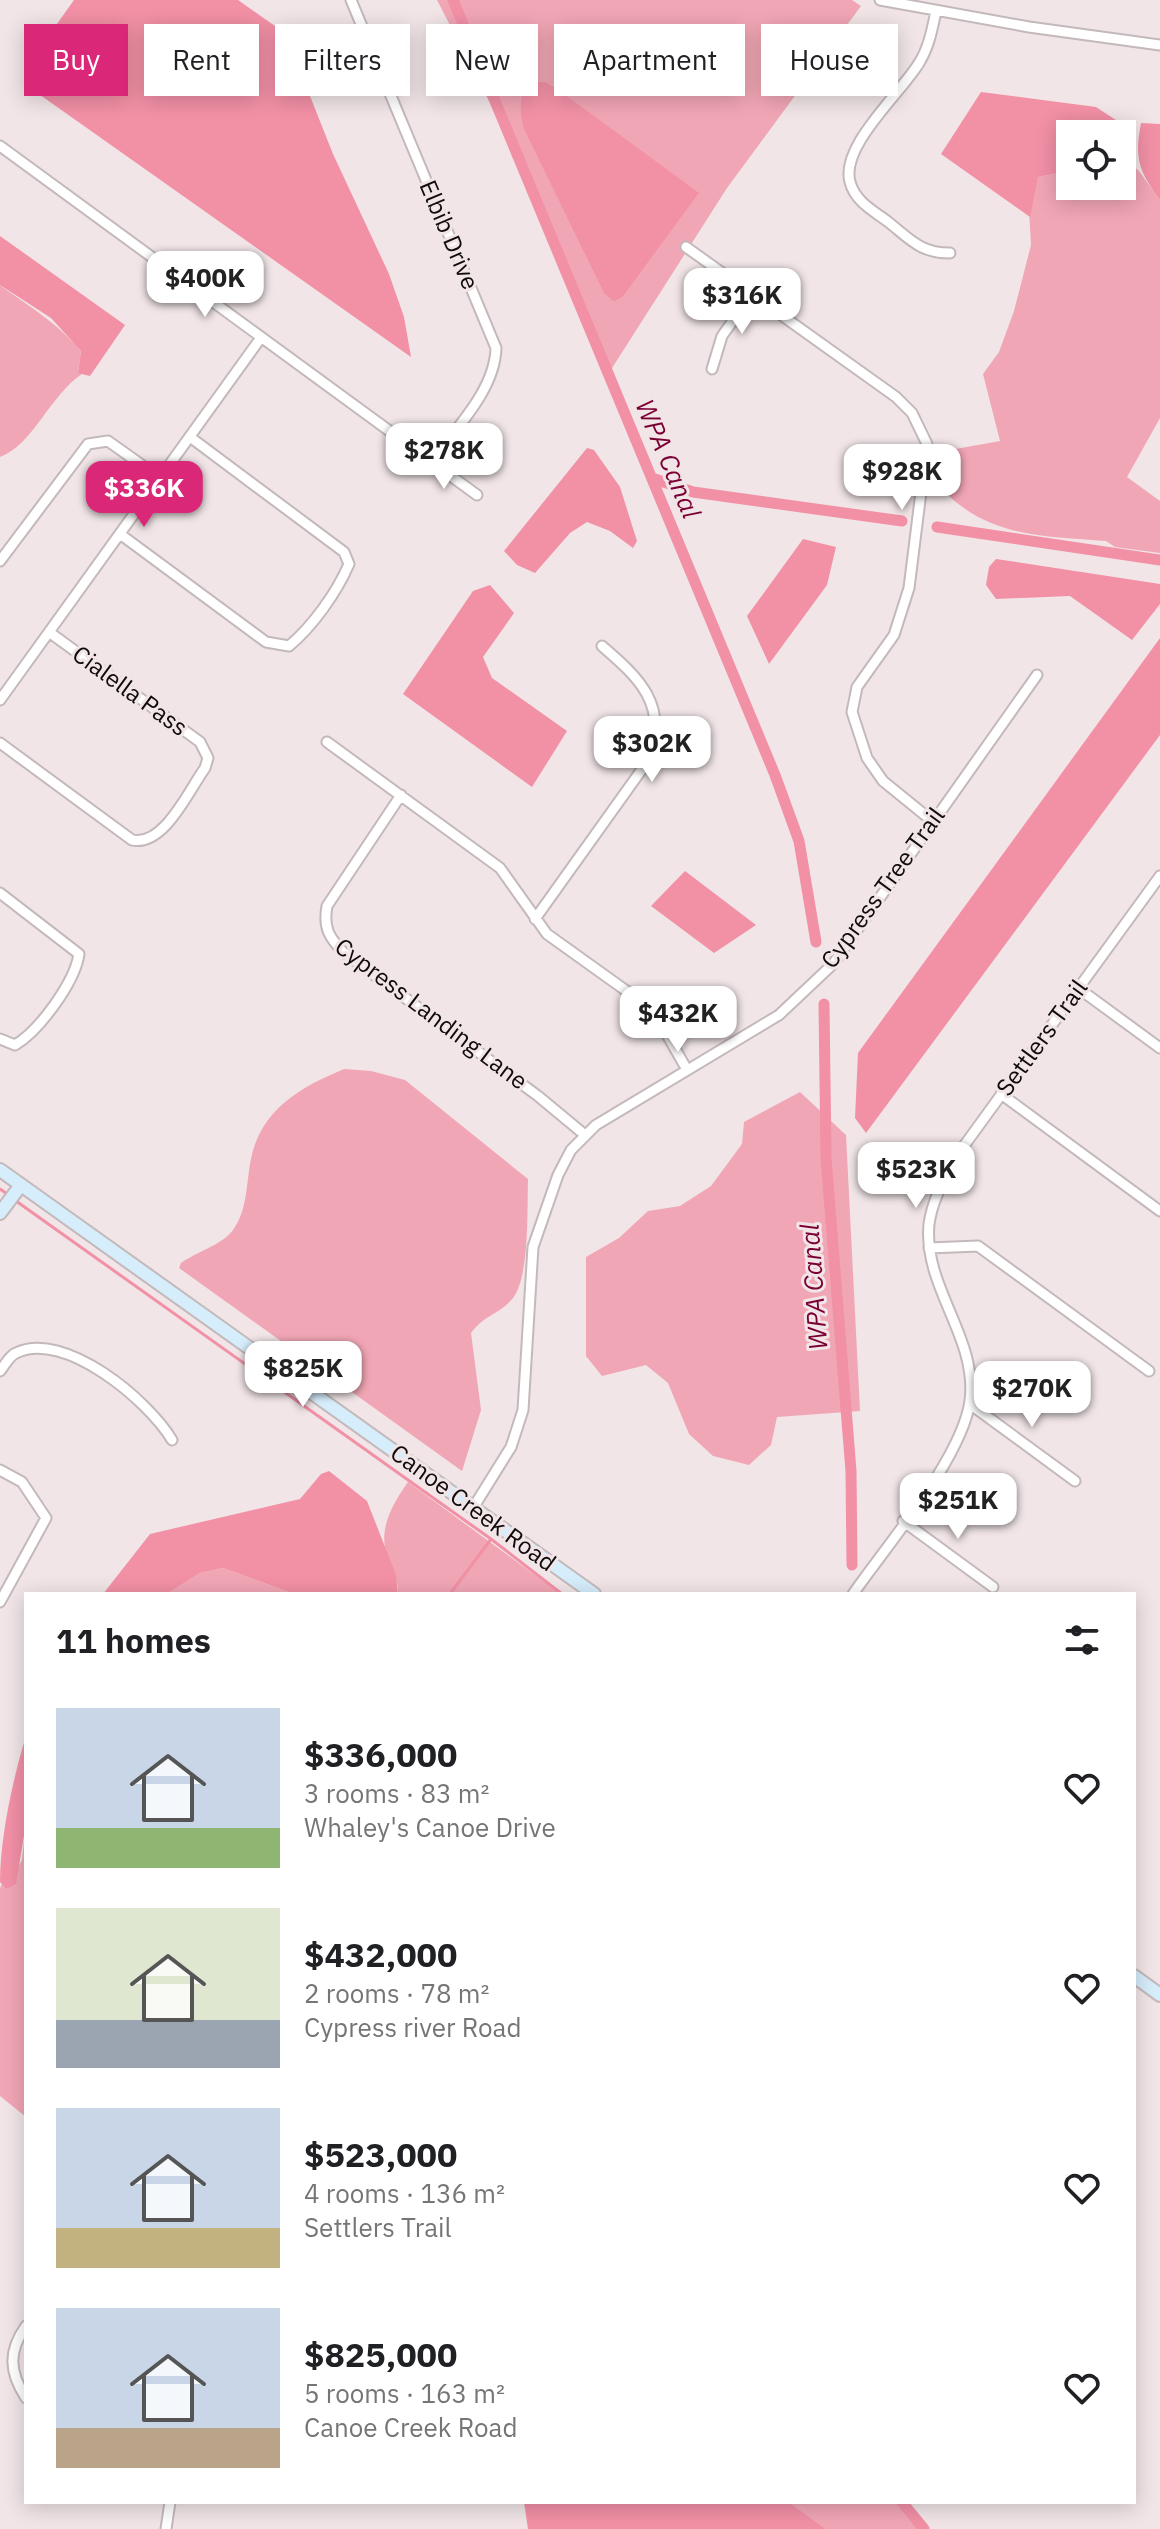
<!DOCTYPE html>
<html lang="en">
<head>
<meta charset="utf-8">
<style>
  :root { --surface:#fff; --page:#f2f2f2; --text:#202124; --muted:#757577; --accent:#db2777 }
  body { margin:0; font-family:"IBM Plex Sans",sans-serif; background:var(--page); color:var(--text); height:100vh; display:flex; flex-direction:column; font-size:30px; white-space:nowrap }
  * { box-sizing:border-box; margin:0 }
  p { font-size:26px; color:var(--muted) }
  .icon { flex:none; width:44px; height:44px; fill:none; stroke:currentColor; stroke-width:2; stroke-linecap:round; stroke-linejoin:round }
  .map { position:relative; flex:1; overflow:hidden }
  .drawer { position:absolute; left:24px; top:1592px; width:1112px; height:912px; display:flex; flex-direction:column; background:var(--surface); border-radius:0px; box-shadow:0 4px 20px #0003 }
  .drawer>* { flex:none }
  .hud { position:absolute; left:24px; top:24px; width:1112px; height:72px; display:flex; gap:16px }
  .tools { position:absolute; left:1056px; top:120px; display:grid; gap:16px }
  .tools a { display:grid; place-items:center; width:80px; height:80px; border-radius:0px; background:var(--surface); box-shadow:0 4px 20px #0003; font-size:40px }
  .price { position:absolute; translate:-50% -68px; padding:0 18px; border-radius:16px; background:#fff; color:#222; font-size:26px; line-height:52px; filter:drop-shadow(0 2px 4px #0008) }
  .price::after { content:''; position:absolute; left:50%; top:48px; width:24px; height:18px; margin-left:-12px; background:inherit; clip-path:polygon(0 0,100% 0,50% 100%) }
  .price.selected { background:var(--accent); color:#fff }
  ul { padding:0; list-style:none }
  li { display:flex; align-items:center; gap:24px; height:200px; padding:0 32px }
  li span { display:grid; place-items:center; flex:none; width:224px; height:160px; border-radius:0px; color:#555 }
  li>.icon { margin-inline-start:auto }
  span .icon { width:96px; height:96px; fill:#fffc; stroke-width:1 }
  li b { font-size:34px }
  h2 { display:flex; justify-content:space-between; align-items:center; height:96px; padding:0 32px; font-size:34px }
  .chip { padding:0 28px; border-radius:0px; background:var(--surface); box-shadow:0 4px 20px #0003; font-size:28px; line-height:72px }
  .chip.selected { background:var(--accent); color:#fff }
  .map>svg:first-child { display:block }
  .green { fill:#f1a6b5; fill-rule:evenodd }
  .water { fill:#f290a6 }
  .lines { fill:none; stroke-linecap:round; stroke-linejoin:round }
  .stream { stroke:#f290a6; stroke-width:3 }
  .canal { stroke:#f290a6; stroke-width:11 }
  .street-casing { stroke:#c4b9ba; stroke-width:13 }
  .secondary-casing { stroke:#c4b9ba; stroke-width:16 }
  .street { stroke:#fff; stroke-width:9 }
  .secondary { stroke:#d6edfc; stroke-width:12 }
  .labels { text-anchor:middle; stroke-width:6; stroke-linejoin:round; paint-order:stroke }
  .street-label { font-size:24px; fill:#0f0b0c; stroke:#f1e5e7 }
  .water-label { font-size:26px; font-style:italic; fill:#7a0034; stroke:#f1e5e7 }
</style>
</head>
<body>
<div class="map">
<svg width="1160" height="2529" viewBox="0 0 1160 2529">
  <rect width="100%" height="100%" fill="#f1e5e7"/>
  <path class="green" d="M 437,0 L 852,0 L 861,6 L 727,188 L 605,379 L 506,134 ZM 532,81 L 546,82 L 556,88 L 698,194 L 623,297 L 614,302 L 604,292 L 524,130 Z
    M 1122,156 L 1139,171 L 1160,200 L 1160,418 L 1127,477 L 1160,501 L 1160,553 L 1115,547 L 1106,541 C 1048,536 994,538 949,496 L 950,450 L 1000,441 L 983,374 L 999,352 L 1014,311 L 1031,245 L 1029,210 L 1038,177 L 1070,171 L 1070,186 L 1122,186 Z
    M 0,285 C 31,308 55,321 81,351 L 78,372 L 82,374 C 50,395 33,445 0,457 Z
    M 344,1069 L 371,1071 L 405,1080 L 528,1179 C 527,1208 530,1276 513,1298 C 499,1315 486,1313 471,1333 L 481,1410 L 462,1471 L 179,1268 L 181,1263 C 196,1252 222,1245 233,1230 C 248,1209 246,1183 251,1159 C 261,1109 301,1087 344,1069 Z
    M 800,1092 L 846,1135 L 860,1411 L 777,1417 L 771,1445 L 749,1465 L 713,1456 L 689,1434 L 668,1383 L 646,1365 L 602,1376 L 586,1356 L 586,1257 L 619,1238 L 648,1211 L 680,1206 L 711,1186 L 742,1144 L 744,1122 Z
    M 408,1482 L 561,1594 L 398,1594 C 399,1578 390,1567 386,1552 C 379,1526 394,1502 408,1482 Z
    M 223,1568 L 294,1594 L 167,1594 L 200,1573 Z
    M 26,1823 L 26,2117 L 0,2096 L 0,1888 L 2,1884 L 6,1889 L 22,1860 Z
    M 789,2502 L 900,2502 L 923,2529 L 826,2529 Z"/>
  <path class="water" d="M 74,0 L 238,0 L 285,33 L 333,154 L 389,274 L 404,317 L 411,357 L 26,85 L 54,28 Z
    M 532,81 L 546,82 L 556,88 L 699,193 L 623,297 L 614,302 L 604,293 L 524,130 C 520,110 517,96 532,81 Z
    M 981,92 L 1096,107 L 1119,122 L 1119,134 L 1070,134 L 1070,171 L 1038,177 L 1030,217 L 941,154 Z
    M 1141,123 L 1160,124 L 1160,200 C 1139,171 1134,159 1141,123 Z
    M 0,236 L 125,325 L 90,376 L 78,373 L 81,351 L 51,318 L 0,285 Z
    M 587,448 L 594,450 L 620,487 L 637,541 L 633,548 L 610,531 L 587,522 L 570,533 L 535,573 L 517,565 L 504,551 Z
    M 803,539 L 836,547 L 827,585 L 769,664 L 747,616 Z
    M 996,559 L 1160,584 L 1160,604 L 1132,640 L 1070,596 L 996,599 L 986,585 L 989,567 Z
    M 490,585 L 514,613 L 483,657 L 492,678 L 567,731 L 532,787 L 403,694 L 473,591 Z
    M 1160,638 L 1160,735 L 866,1133 L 855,1118 L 858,1053 Z
    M 685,871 L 756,925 L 714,953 L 651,906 Z
    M 329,1471 L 367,1501 L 396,1575 L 398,1594 L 294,1594 L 223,1568 L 200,1573 L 167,1594 L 103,1594 L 150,1534 L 300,1499 L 321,1474 Z
    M 26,1736 L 26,1823 L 16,1884 L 6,1889 L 0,1882 C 0,1838 13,1778 26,1736 Z
    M 524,2502 L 789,2502 L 826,2529 L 528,2529 Z"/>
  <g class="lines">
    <path class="stream" d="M 0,1189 L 10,1196
      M 16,1201 L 491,1539
      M 450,1594 L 491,1539 L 562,1594"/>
    <path class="canal" d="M 453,0 L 775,775 L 799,841 L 816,942
      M 652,478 L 693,492 L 902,521
      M 937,527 L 1160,560
      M 824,1004 L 826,1158 L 851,1471 L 852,1565
      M 902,2502 L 924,2529"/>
    <defs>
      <path id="street" d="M 351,0 L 496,348 C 495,390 456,428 432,461
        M 880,0 L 1029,27 L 1160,45
        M 936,11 C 932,30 929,47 919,63 C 901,93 840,146 850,182 C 855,201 872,210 887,221 C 910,239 920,253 950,253
        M 0,146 L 477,495
        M 686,247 L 896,397 L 912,413 L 927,444 L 909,588 L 894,635 L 857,687 L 852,712 L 867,758 L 883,781 L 931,820
        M 712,369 L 722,336 L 752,294
        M 120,534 L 266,642 L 289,646 C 313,626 337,592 349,564 L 344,552 L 190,437
        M 0,561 L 88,444 L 108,441 L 160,478
        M 0,700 L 260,339
        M 327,742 L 500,868 L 547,934 L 653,1010 L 686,1068
        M 0,743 L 132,840 C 164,847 189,790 205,768 L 208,758 L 200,742 L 49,632
        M 401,795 L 327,906 C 323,928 329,937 343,952 L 538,1096 L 585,1135
        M 0,893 L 79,954 C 75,982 39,1031 15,1045 L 0,1039
        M 535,919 L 650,758 C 668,704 639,678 602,646
        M 1078,988 L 1160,1048
        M 1001,1094 L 1160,1211
        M 929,1248 L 978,1246 L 1149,1371
        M 0,1371 C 5,1365 9,1356 16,1353 C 64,1329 149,1401 172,1440
        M 970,1404 L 1075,1481
        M 0,1470 L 22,1482 L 46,1518 L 0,1602
        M 473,1508 L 511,1447 L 523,1410 L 533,1247 L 558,1175 L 571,1150 L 596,1125 L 779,1015 L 833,964 L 1037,675
        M 903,1521 L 993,1587
        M 853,1594 C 887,1545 962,1458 970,1401 C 978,1337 923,1288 929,1224 C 932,1202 943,1181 953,1161 L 1160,876
        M 26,2326 C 8,2351 9,2372 26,2398
        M 166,2529 L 170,2502"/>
      <path id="secondary" d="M 0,1170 L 594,1594
        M 0,1213 L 21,1185
        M 1134,1976 L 1160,1995"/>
    </defs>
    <use href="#street" class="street-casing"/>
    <use href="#secondary" class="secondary-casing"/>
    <use href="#street" class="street"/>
    <use href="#secondary" class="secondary"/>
  </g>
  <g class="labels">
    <g class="street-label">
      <text transform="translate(449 235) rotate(67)" y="8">Elbib Drive</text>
      <text transform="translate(130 691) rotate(36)" y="8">Cialella Pass</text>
      <text transform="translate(883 888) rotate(-54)" y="8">Cypress Tree Trail</text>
      <text transform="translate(431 1014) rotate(37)" y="8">Cypress Landing Lane</text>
      <text transform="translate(1042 1038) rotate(-54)" y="8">Settlers Trail</text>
      <text transform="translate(473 1508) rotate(36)" y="8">Canoe Creek Road</text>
    </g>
    <g class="water-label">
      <text transform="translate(668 459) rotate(67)" y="9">WPA Canal</text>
      <text transform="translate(814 1287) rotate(-94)" y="9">WPA Canal</text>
    </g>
  </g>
</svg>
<div class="tools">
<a><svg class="icon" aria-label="locate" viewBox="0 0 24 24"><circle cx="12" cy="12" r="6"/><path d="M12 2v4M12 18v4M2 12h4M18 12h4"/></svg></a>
</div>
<b class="price" style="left:205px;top:319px">$400K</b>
<b class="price" style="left:742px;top:336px">$316K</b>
<b class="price" style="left:444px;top:491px">$278K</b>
<b class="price" style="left:902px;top:512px">$928K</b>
<b class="price selected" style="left:144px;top:529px">$336K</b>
<b class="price" style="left:652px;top:784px">$302K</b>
<b class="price" style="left:678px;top:1054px">$432K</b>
<b class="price" style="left:916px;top:1210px">$523K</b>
<b class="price" style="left:303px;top:1409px">$825K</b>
<b class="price" style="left:1032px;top:1429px">$270K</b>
<b class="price" style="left:958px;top:1541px">$251K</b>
<div class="hud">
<a class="chip selected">Buy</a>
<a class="chip">Rent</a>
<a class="chip">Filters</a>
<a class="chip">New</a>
<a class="chip">Apartment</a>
<a class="chip">House</a>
</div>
<section class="drawer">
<h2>11 homes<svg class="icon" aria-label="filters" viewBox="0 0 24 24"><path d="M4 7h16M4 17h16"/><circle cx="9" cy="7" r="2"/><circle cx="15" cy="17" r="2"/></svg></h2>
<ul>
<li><span style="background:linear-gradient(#c9d6e8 75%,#8fb573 0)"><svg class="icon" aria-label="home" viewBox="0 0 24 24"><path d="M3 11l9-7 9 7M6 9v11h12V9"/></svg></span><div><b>$336,000</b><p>3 rooms · 83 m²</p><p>Whaley's Canoe Drive</p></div><svg class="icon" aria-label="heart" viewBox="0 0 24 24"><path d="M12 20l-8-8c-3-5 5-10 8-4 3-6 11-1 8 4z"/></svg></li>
<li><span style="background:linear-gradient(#dfe7d0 70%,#9aa5b1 0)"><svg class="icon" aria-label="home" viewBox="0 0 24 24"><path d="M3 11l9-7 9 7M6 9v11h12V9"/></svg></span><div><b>$432,000</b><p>2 rooms · 78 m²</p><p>Cypress river Road</p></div><svg class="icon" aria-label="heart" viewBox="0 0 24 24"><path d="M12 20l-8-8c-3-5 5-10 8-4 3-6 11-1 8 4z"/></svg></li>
<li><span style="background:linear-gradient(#c9d6e8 75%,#c2b280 0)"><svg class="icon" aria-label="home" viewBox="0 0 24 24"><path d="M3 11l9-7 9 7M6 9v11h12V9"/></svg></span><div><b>$523,000</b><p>4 rooms · 136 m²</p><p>Settlers Trail</p></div><svg class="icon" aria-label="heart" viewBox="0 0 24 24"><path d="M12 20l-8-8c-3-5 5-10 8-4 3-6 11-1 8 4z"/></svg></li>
<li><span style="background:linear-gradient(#c9d6e8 75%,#b9a48a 0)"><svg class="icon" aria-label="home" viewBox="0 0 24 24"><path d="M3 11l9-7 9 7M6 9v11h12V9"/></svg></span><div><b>$825,000</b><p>5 rooms · 163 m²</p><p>Canoe Creek Road</p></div><svg class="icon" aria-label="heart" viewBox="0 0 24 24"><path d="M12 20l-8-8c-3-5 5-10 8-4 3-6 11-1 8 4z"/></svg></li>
</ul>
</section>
</div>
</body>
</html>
